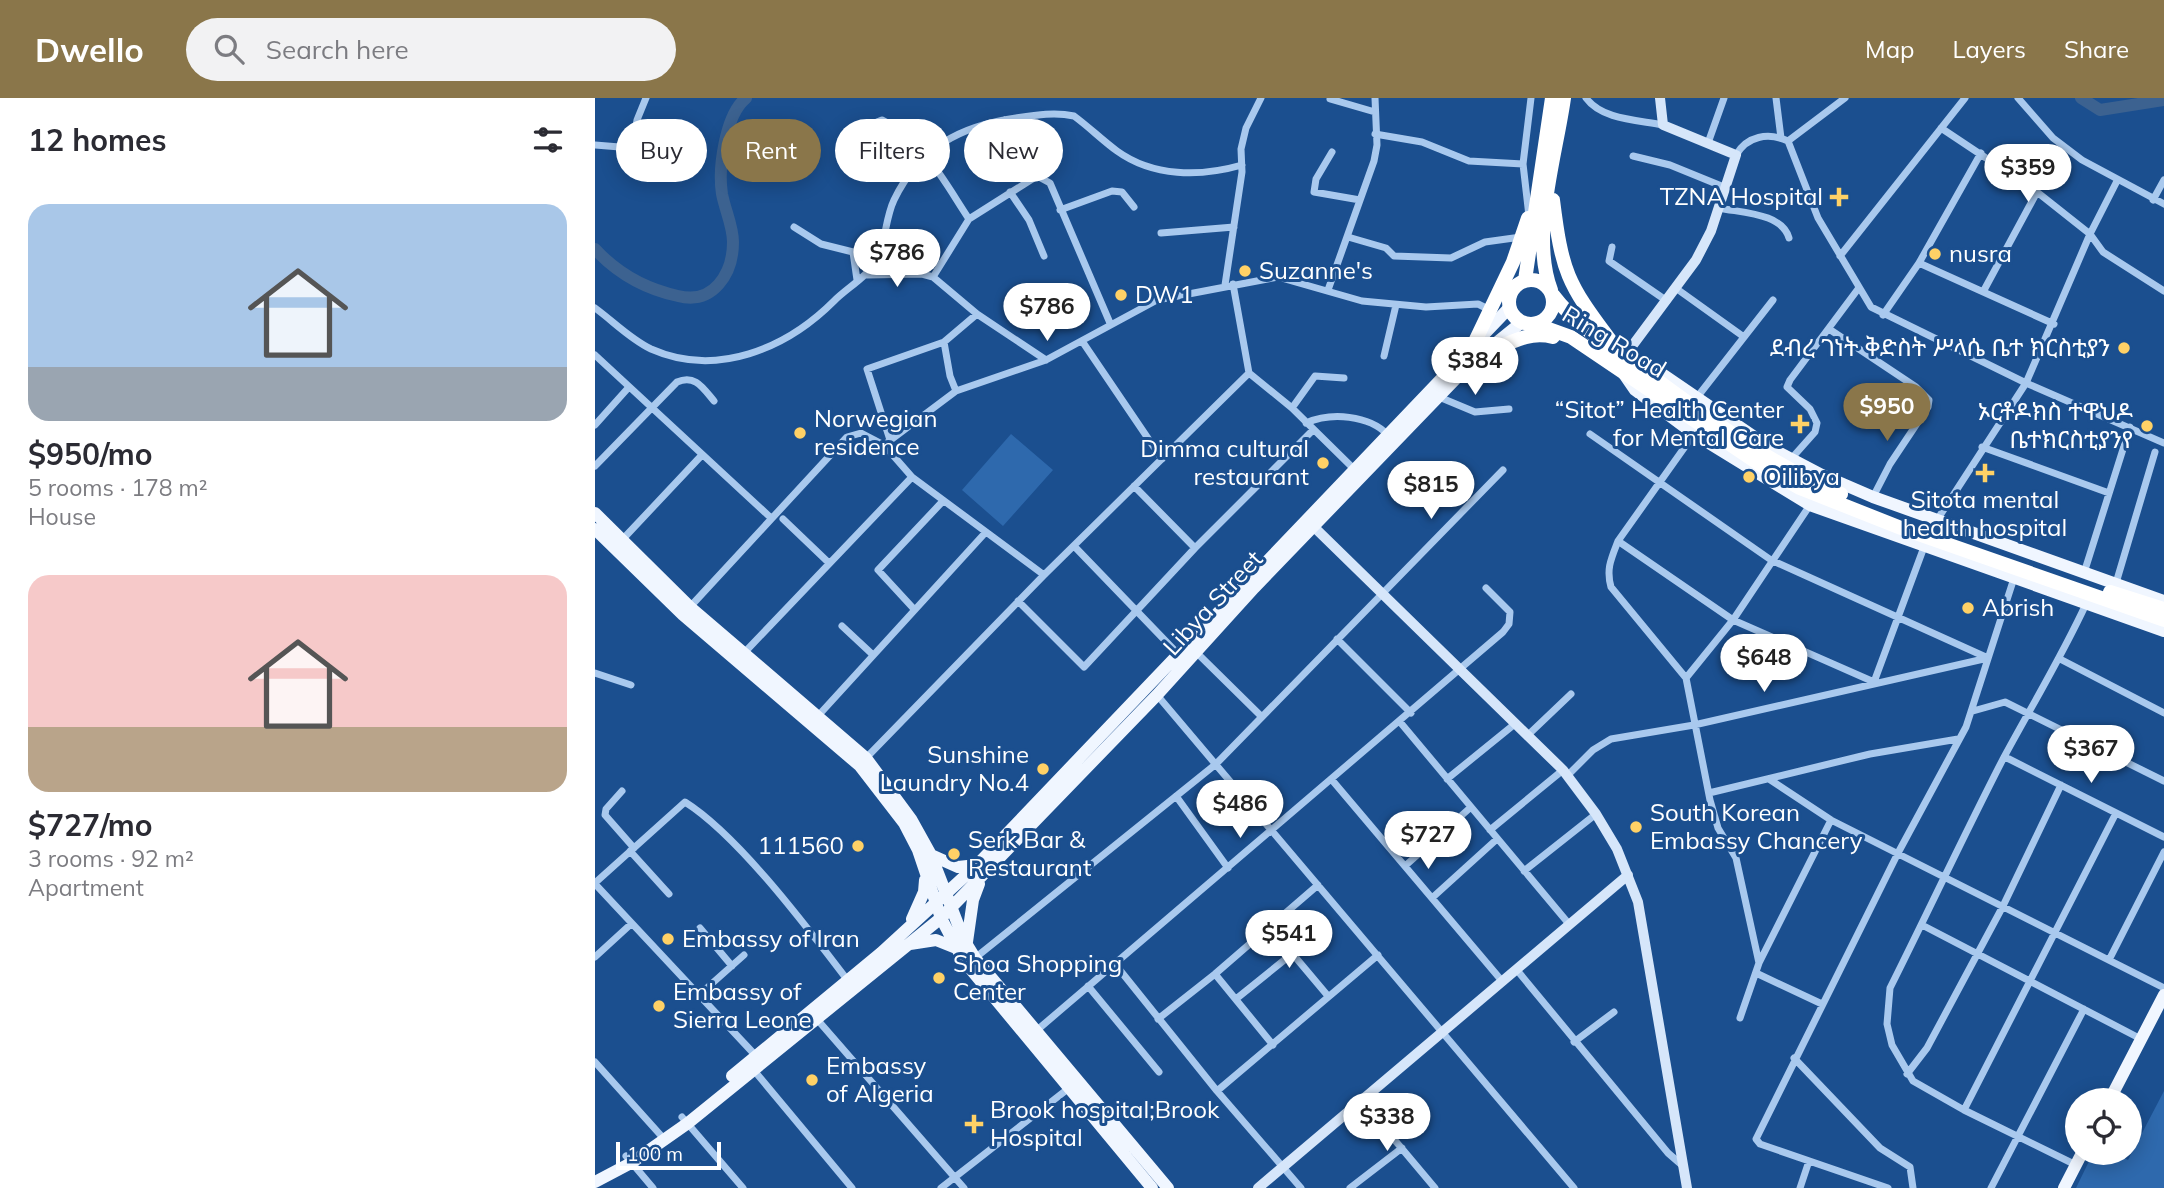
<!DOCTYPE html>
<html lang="en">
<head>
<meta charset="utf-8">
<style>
  :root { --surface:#fff; --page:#f2f2f3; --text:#2b2b33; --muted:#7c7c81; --accent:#8a764a }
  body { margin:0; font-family:Mulish,"Noto Sans Ethiopic",sans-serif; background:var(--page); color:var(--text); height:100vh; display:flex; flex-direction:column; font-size:26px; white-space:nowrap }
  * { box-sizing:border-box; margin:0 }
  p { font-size:23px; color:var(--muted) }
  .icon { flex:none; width:38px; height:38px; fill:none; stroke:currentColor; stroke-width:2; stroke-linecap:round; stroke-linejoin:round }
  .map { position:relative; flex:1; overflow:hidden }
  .sheet { display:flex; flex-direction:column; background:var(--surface); width:595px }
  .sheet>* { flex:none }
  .top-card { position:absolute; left:21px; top:21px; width:665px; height:63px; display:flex; gap:14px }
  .controls { position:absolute; left:1470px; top:990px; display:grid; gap:14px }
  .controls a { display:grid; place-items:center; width:77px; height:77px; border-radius:50%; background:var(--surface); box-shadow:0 4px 18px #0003; font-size:35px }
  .scale { position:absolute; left:21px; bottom:18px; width:105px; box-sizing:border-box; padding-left:7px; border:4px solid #fff; border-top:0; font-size:19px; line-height:24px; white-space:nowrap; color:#fff; -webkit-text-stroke:5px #1b4f8f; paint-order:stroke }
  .price { position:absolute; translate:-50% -60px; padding:0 16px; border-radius:24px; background:#fff; color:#222; font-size:23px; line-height:46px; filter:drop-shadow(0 2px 4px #0008) }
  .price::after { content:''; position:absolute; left:50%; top:42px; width:21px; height:16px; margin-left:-10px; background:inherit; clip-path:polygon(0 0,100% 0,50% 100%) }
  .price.selected { background:var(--accent); color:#fff }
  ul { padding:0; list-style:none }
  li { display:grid; align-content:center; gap:14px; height:371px; padding:0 28px }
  li span { display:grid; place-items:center; height:217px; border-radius:21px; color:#555 }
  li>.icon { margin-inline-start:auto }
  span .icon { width:126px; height:126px; fill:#fffc; stroke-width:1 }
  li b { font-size:30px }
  h2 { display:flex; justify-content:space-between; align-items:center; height:84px; padding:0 28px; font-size:30px }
  .tag { padding:0 24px; border-radius:32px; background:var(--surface); box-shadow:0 4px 18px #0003; font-size:24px; line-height:63px }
  .tag.selected { background:var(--accent); color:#fff }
  header { display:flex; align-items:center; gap:42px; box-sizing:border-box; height:98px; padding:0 35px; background:var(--accent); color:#fff }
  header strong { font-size:33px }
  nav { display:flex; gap:38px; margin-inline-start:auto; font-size:24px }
  .search { width:490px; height:63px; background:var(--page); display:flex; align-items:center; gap:18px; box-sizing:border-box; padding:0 24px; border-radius:38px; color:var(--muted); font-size:26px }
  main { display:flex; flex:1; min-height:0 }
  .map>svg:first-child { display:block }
  .green { fill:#2e69ad }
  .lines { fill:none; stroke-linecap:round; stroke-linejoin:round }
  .river { stroke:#3c6290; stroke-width:12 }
  .street { stroke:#a9c9ee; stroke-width:7 }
  .secondary { stroke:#d6e6fa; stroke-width:10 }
  .primary { stroke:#f0f6ff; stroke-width:12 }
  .highway { stroke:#fff; stroke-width:14 }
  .poi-dot { fill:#ffd166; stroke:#1b4f8f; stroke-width:2.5 }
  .labels { text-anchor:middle; stroke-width:6; stroke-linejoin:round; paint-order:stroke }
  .poi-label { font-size:24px; fill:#fff; stroke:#1b4f8f; text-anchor:start }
  .street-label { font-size:24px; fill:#fff; stroke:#1b4f8f }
</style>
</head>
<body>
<header>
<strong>Dwello</strong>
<div class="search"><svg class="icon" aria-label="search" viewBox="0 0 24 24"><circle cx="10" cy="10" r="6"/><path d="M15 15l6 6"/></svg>Search here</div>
<nav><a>Map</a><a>Layers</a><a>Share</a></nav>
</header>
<main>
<section class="sheet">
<h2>12 homes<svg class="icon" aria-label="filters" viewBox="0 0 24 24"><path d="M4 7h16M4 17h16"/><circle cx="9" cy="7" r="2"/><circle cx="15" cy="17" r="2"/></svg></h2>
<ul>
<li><span style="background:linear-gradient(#a9c7e8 75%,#9aa5b1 0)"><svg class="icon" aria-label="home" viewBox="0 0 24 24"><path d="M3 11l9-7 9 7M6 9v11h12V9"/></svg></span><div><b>$950/mo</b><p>5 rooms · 178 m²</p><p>House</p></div></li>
<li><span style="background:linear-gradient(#f6c9c9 70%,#b9a48a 0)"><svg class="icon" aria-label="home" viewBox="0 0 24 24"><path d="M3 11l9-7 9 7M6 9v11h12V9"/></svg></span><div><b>$727/mo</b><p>3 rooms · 92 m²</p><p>Apartment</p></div></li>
</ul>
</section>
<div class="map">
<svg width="1569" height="1090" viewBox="0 0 1569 1090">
  <rect width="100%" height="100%" fill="#1b4f8f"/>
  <path class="green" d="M 416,336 L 458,372 L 408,428 L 367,392 Z
    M 1569,993 L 1569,1090 L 1481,1090 L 1498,1055 L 1519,1055 L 1533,1062 Z"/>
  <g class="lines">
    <path class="river" d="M 1486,0 L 1505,12 L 1569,2
      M 0,151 C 22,175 51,191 83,198 C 118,207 138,176 138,144 C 138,128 130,112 127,96 C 123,71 130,17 151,0"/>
    <path class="street" d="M 991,0 C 1007,22 1043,22 1068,27
      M 1181,0 L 1186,40
      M 1423,0 L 1458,40 L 1487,62 L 1569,106
      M 735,1 L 780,14
      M 409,22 L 442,78 L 455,85 L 515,225
      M 282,24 L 287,22 C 328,41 350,85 374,121
      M 1346,30 L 1442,94 L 1495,136 L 1508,154 L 1569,193
      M 780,36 L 827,44 L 874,63 L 928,66
      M 1193,43 L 1223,120 L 1276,209 L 1431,285 L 1569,345
      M 1113,45 L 1129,0
      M 0,47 L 37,50 L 42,22 L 51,0
      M 737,54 L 721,81 L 719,94 L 765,102
      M 1141,57 C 1152,38 1173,34 1193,43 L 1250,0
      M 1038,58 L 1075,67 L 1129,89
      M 415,94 L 434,122 L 449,158
      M 1558,102 L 1569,82
      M 1124,110 C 1147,115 1187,115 1194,140
      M 465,112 L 517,93 L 527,94 L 539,109
      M 934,118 L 928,66 L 936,0
      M 199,129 L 226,146 L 258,154 L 262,182
      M 566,135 L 639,129
      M 753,139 L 791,150 L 799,158 L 856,160 L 890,144 L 926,139
      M 1017,149 L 1014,163 L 1072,203
      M 1245,158 L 1370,0
      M 1324,165 L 1459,226
      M 271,177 L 327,176 L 338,179 L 382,216 L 451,262
      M 338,179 L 374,121 L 442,78
      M 638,186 L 654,275 L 697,310 L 761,373
      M 630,187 L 647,74 L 646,51 L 651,30 L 666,0
      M 1082,191 L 1149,239
      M 733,192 L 779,63 L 782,47 L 780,0
      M 1388,194 L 1442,94
      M 0,210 C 18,223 35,241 56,251 C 121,280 191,251 239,203 C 252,190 272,179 281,163 C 291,144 290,121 299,102 C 324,50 365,28 421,20 C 441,17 460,14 479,18 C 494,29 507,42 522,53 C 558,79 605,79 647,67
      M 1288,217 L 1324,165 L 1386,55
      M 1234,231 L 1321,289 L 1334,302 L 1333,309 L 1295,366 L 1278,399
      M 487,243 L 567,361
      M 349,244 L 355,278 L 361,293
      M 0,257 L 175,419
      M 789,258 L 801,207
      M 1103,298 L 1178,202
      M 844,299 L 880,314 L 914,311
      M 697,310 L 720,278 L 749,280
      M 711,325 C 736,314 774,317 793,337
      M 0,327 L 34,289
      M 995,336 L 1176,462 L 1393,560
      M 1099,336 L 1023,443 C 1016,461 1011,471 1016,489 L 1091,580 L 1115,702 L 1123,730 L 1141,760 L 1164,865
      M 295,342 L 272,271 L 349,244 L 382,216
      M 289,347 L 317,379 L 449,477
      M 1387,349 L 1514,395
      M 1196,361 L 1220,334 L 1222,325 L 1215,311 L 1192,289 L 1195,282 L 1263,191
      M 0,368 L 82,284 C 100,276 108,290 119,303
      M 539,388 L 600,450
      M 188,421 L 234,465
      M 1342,422 L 1431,285 L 1495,136 L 1522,83
      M 27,442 L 106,358
      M 1023,443 L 1138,522 L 1279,584 L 1329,449
      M 479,448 L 585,558
      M 1489,475 L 1535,329
      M 1521,485 L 1560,354
      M 423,503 L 489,569 L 600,450 L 718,332
      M 94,510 L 252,339 L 266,335 L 289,347 L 361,293 L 451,262 L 562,202 L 683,179 L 767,203 L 831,209 L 883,206 L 895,212
      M 318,510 L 283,472 L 348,403
      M 247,528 L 277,556
      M 742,541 L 816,615
      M 601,554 L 667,619
      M 149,555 L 317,379
      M 1465,561 L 1569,615
      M 0,575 L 36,587
      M 1091,580 L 1138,522 L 1215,407
      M 562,597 L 979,1090
      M 1378,613 L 1410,604 L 1569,683
      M 222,619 L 390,435
      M 805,624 L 974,826
      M 933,637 L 976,596
      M 1410,659 L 1569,739
      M 271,660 L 449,477 L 654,275
      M 973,677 L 998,652 L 1016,641 L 1099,627 L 1393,560
      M 852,681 L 921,625
      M 1174,681 L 1236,722 L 1569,890
      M 737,682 L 907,883
      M 27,693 L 11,711 L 10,717 L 39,750
      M 1114,695 L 1275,656 L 1363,641
      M 581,698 L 633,770
      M 895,732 L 968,672
      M 35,753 L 74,796
      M 810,768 L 876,709
      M 929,773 L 1001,716
      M 0,785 L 90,704 C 144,738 214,832 254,884
      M 0,786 L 162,959
      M 837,800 L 902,741
      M 1327,827 L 1546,941
      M 675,829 L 733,898
      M 105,830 L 137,868
      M 0,859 L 36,826
      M 380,860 L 621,666 L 908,372
      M 1514,862 L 1569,754
      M 520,866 L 622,993 L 706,1090
      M 921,871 L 1073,1055 L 1088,1068
      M 1161,875 L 1227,906
      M 620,876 L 678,947
      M 493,888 L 564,974
      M 104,897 L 149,857
      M 641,901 L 698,855
      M 220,919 L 369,1090
      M 1145,920 L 1164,865 L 1236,722
      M 563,921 L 620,876 L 723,787
      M 441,933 L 908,534 L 914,526 L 915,514 L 891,490
      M 979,944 L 1019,914
      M 1199,960 L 1285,1050 L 1315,1069 L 1318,1090
      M 0,964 L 70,1042
      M 157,970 L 257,1090
      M 1312,976 L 1332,950 L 1408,808 L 1466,687
      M 622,993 L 783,857
      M 766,1002 L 840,1090
      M 1369,1012 L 1521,715
      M 87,1019 L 148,1090
      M 31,1058 L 58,1090
      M 1481,1067 L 1369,1012 L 1318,983 L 1297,947 L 1292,926 L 1295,890 C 1333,814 1369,737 1408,661 C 1436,609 1466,560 1491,506
      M 346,1090 L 474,990
      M 755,1090 L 807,1050
      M 1205,1090 L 1214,1063
      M 1293,1090 L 1165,1046 L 1161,1041 L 1303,755 L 1371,629 L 1419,480
      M 1396,1090 L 1489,911"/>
    <path class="secondary" d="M 1029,259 L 1101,162 L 1116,133 L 1141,57 L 1068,27 L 1065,0
      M 719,429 L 968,672 L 1001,716 L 1022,751 L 1043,804 L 1092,1090
      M 663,1090 L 1033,777"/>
    <path class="primary" d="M 1036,264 L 1051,265 L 1177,351 L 1227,377 L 1278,399 L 1569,503
      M 1029,276 L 1040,292 L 1099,336 L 1215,407 L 1569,533
      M 0,415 L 95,509 L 271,660 L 316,721 L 336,757 L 369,842 L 380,860 L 573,1090
      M 0,431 L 88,517 L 265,668 L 309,725 L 323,752 L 346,820 L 368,862 L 557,1090
      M 336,757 L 363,769 L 382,767
      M 317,821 L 329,794 L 330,782
      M 372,844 L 378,802 L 384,786
      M 315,846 L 341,842 L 361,850
      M 137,978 L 286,855 L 382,767 L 914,210
      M 1514,1003 L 1569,897
      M 0,1084 L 36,1065 L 93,1025 L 346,820 L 562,597 L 659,490 L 874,267 L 927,224
      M 1469,1090 L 1487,1055"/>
    <path class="highway" d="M 958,102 C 967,174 972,185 1015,242
      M914 204a22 22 0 1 1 44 0a22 22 0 1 1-44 0Z
      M 930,182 L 957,0
      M 956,192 C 935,137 961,58 969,0
      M 958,197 C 983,230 1019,251 1052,275 C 1114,320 1175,367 1246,396
      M 940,226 L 976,239 L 1176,374 L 1205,390 L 1306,430 L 1569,522
      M 875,254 L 918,164 L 933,120
      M 886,257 C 911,248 931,232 958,239
      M 1515,494 L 1569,511"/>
  </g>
  <g class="poi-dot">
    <path d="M1240.5 88.5h7v7h7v7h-7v7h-7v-7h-7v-7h7z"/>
    <circle cx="1340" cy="156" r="7"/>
    <circle cx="650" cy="173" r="7"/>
    <circle cx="526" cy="197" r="7"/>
    <circle cx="1529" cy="250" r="7"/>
    <path d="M1201.5 315.5h7v7h7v7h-7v7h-7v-7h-7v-7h7z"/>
    <circle cx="1552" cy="328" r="7"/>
    <circle cx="205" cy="335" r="7"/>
    <circle cx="728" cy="365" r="7"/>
    <path d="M1386.5 364.5h7v7h7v7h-7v7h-7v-7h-7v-7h7z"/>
    <circle cx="1154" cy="379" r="7"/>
    <circle cx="1373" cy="510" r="7"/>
    <circle cx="448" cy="671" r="7"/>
    <circle cx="1041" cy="729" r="7"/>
    <circle cx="263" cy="748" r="7"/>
    <circle cx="359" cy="756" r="7"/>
    <circle cx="73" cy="841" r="7"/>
    <circle cx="344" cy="880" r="7"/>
    <circle cx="64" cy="908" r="7"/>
    <circle cx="217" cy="982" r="7"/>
    <path d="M375.5 1015.5h7v7h7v7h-7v7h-7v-7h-7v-7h7z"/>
  </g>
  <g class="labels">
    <g class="poi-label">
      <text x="1228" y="107" text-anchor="end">TZNA Hospital</text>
      <text x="1354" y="164">nusra</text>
      <text x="664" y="181">Suzanne's</text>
      <text x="540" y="205">DW1</text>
      <text x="1515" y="258" text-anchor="end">ደብረ ገነት ቅድስት ሥላሴ ቤተ ክርስቲያን</text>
      <text x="1189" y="320" text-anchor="end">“Sitot” Health Center<tspan x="1189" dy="28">for Mental Care</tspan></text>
      <text x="1538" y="322" text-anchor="end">ኦርቶዶክስ ተዋህዶ<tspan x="1538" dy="28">ቤተክርስቲያንየ</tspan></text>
      <text x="219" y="329">Norwegian<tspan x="219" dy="28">residence</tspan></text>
      <text x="714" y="359" text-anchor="end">Dimma cultural<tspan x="714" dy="28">restaurant</tspan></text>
      <text x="1168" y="387">Oilibya</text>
      <text x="1390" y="410" text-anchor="middle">Sitota mental<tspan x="1390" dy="28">health hospital</tspan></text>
      <text x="1387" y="518">Abrish</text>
      <text x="434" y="665" text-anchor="end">Sunshine<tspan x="434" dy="28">Laundry No.4</tspan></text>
      <text x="1055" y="723">South Korean<tspan x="1055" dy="28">Embassy Chancery</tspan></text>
      <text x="373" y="750">Serk Bar &amp;<tspan x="373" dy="28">Restaurant</tspan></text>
      <text x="249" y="756" text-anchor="end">111560</text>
      <text x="87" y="849">Embassy of Iran</text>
      <text x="358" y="874">Shoa Shopping<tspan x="358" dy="28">Center</tspan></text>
      <text x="78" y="902">Embassy of<tspan x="78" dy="28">Sierra Leone</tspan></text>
      <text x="231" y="976">Embassy<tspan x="231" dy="28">of Algeria</tspan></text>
      <text x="395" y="1020">Brook hospital;Brook<tspan x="395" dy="28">Hospital</tspan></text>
    </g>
    <g class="street-label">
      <text transform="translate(1019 244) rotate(31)" y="8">Ring Road</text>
      <text transform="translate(618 505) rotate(-47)" y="8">Libya Street</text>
    </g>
  </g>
</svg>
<div class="controls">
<a><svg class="icon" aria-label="locate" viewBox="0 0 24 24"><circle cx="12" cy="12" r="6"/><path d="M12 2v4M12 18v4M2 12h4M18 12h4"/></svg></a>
</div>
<div class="scale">100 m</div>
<b class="price" style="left:1433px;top:106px">$359</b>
<b class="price" style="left:302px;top:191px">$786</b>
<b class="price" style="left:452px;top:245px">$786</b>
<b class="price" style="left:880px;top:299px">$384</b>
<b class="price selected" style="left:1292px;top:345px">$950</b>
<b class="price" style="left:836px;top:423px">$815</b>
<b class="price" style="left:1169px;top:596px">$648</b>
<b class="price" style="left:1496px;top:687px">$367</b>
<b class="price" style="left:645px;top:742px">$486</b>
<b class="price" style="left:833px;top:773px">$727</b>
<b class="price" style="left:694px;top:872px">$541</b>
<b class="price" style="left:792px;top:1055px">$338</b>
<div class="top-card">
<a class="tag">Buy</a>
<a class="tag selected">Rent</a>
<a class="tag">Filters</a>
<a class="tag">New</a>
</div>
</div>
</main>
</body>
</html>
